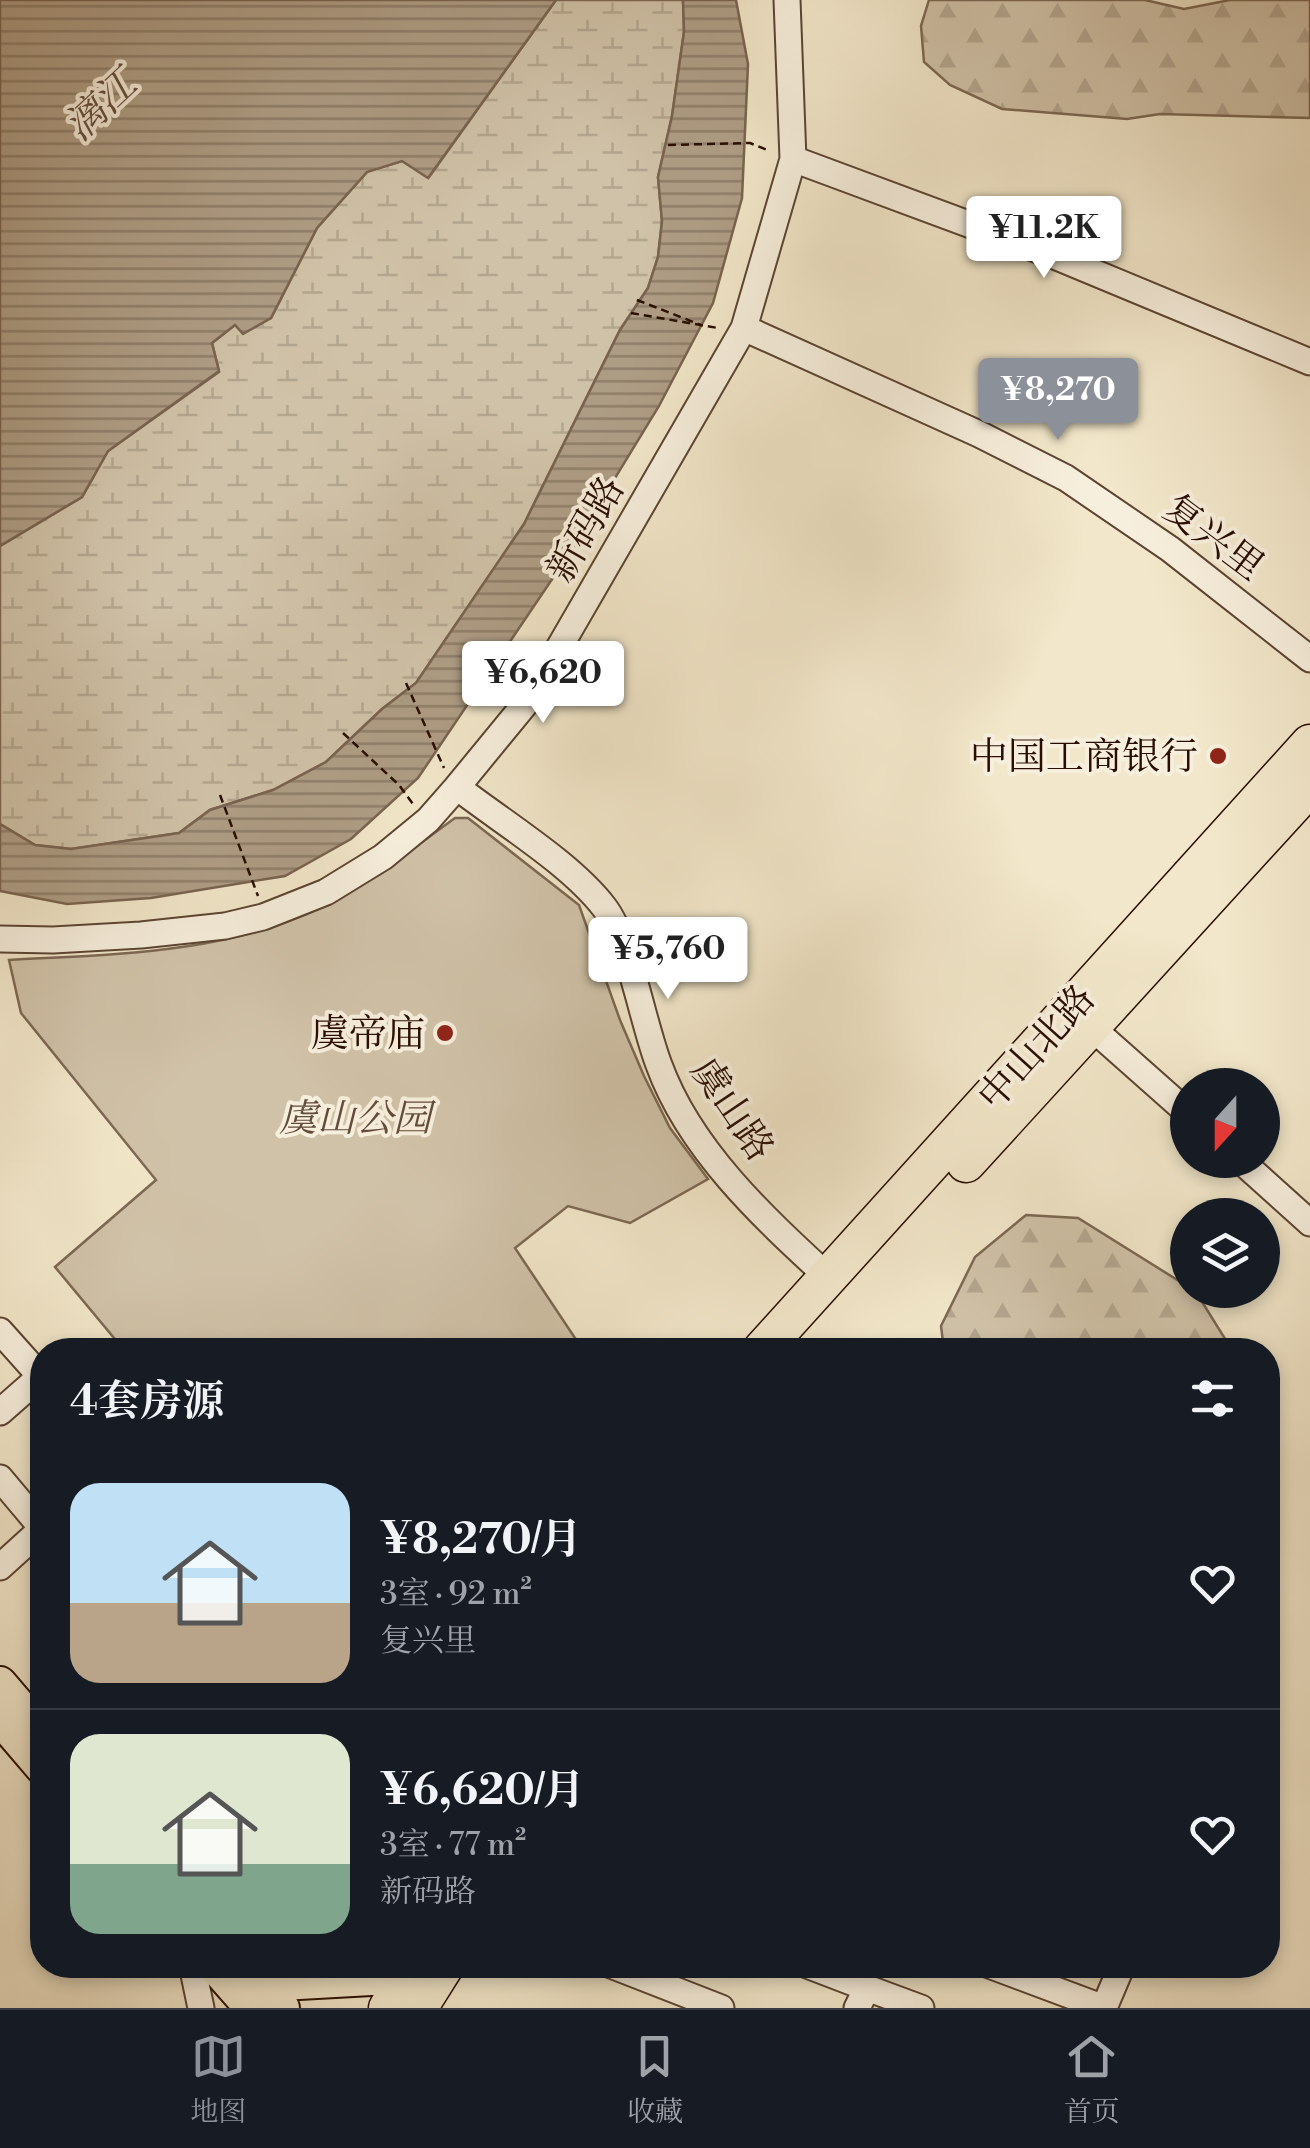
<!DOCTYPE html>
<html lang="zh">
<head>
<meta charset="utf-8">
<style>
  :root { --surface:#171b24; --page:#242831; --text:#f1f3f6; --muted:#9ea1a6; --line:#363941; --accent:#8c9099 }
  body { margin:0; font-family:"Libre Bodoni","Noto Serif SC",serif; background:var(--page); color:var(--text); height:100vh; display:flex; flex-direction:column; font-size:38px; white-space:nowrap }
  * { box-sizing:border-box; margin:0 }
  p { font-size:32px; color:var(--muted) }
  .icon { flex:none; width:55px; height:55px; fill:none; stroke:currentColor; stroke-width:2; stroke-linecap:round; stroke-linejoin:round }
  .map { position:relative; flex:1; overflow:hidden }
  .sheet { position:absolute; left:30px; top:1338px; width:1250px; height:640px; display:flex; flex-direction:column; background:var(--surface); border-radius:40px; box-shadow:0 5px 15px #0003 }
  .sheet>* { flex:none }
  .needle { width:65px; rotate:201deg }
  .buttons { position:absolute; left:1170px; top:1068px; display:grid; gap:20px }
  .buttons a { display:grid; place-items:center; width:110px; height:110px; border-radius:50%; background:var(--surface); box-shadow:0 5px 15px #0003; font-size:50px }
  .price { position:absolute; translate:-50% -85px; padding:0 22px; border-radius:10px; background:#fff; color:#222; font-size:32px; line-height:65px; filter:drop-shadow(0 2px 5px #0008) }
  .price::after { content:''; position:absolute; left:50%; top:60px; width:30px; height:22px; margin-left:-15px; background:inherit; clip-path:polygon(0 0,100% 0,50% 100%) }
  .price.on { background:var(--accent); color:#fff }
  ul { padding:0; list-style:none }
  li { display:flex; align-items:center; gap:30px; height:250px; padding:0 40px }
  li+li { border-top:2px solid var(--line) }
  li span { display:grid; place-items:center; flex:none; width:280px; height:200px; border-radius:30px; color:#555 }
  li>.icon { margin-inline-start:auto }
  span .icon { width:120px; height:120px; fill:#fffc; stroke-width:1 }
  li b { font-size:42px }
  h2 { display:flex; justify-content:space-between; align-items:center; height:120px; padding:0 40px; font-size:42px }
  .menu { display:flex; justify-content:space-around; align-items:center; height:140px; border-top:2px solid var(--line); background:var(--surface); font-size:28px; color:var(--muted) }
  .menu a { display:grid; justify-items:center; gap:5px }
  .menu .on { color:var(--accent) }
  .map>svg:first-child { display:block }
  .green { fill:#d0c2a8; stroke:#7c6854; stroke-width:2.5 }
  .forest { fill:url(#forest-firs); stroke:#7c6854; stroke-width:2.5 }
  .wetland { fill:url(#wetland-marsh); stroke:#7c6854; stroke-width:2.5 }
  .water { fill:url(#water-rules); stroke:#796350; stroke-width:2.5 }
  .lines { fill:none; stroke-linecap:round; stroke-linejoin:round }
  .minor-casing { stroke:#5b4432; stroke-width:29 }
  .major-casing { stroke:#290d00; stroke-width:36 }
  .highway-casing { stroke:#290d00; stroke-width:41 }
  .path { stroke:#290d00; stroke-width:2.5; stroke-dasharray:8 5; stroke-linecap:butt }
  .minor { stroke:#f7efdd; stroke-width:25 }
  .major { stroke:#f2e7ca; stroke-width:32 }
  .highway { stroke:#f2e7ca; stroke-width:38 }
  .poi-dot { fill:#8f2418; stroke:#f7efdd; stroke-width:4 }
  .labels { text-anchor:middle; stroke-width:8; stroke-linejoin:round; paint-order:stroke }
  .street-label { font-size:38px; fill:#290d00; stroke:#f7efdd }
  .poi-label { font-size:38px; fill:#290d00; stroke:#f7efdd; text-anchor:end }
  .park-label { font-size:38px; font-style:italic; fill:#634c3b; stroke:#f7efdd }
  .water-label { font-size:40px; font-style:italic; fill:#654e3c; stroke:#f7efdd }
</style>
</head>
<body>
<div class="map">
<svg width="1310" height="2008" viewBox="0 0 1310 2008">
  <defs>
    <pattern id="forest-firs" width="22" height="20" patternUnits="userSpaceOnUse" patternTransform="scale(2.5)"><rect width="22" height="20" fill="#d0c2a8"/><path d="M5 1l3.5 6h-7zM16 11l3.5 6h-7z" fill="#b3a68f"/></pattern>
    <pattern id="wetland-marsh" width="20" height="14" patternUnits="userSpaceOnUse" patternTransform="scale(2.5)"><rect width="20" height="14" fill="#d0c2a8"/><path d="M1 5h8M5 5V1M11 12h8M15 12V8" fill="none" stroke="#b3a68f"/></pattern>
    <pattern id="water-rules" width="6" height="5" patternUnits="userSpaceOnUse" patternTransform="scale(2.5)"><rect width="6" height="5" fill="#ae9d85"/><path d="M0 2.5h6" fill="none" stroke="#8e7e6a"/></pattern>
  </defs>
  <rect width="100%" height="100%" fill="#f2e7ca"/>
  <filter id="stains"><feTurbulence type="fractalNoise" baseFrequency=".002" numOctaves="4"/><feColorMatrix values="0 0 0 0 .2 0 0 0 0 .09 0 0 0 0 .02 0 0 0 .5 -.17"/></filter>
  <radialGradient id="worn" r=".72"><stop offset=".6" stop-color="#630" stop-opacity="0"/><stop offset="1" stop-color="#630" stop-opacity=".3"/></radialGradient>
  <path class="green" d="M 455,818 L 468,818 L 579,905 L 620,1020 L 644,1076 L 670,1128 L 708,1179 L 630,1223 L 568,1206 L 515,1248 L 583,1350 L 124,1350 L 55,1267 L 156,1180 L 21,1013 L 9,960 C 114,954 222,954 320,908 C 368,885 412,849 455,818 Z"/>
  <path class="forest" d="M 929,0 L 1145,0 L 1184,9 L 1230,0 L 1310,0 L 1310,118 L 1160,114 L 1127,119 L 1002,109 L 950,85 L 924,62 L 921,26 Z
    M 1026,1215 L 1078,1218 L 1187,1286 L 1188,1290 L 1196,1292 L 1232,1350 L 944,1350 L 941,1326 L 975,1257 Z"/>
  <path class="wetland" d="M 556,0 L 683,0 L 684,32 L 672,116 L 658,177 L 662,221 L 658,257 L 648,288 L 620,330 L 524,524 L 416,683 L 382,709 L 326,762 L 273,790 L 210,810 L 179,833 L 71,849 L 35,845 L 0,824 L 0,546 L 82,497 L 108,451 L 219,372 L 212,343 L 236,324 L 271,318 L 317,228 L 368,171 L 402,161 L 429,177 Z"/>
  <path class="water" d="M 0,0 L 556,0 L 428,178 L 402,161 L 367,172 L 317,228 L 271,318 L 243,334 L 235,325 L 212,343 L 219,371 L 108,451 L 82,497 L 0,546 Z
    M 683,0 L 736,0 L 748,64 L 742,198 L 713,303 L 659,406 L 565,560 L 418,778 L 351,839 L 285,876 L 151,898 L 67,904 L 0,891 L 0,824 L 35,845 L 71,849 L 179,833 L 210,810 L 273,790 L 326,762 L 382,709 L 416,683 L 524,524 L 620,330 L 648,288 L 658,257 L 662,221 L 658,177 L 672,116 L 684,32 Z"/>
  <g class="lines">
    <defs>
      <path id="minor" d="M 793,159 L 1057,257 L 1310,362
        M 744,328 L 979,434 L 1066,478 L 1170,549 L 1310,659
        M 457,787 C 502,822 570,863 604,907 C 629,939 643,1024 659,1065 C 690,1150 763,1217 828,1277
        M 0,939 L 53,940 L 141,935 L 225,926 L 263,917 L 326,892 L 383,857 L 428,820 L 457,787 L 530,698 L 744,328 L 793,159 L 787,0
        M 1091,1027 L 1188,1113
        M 1240,1160 L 1310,1223
        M 0,1331 L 42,1378
        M 0,1412 L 41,1376
        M 0,1478 L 42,1528
        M 0,1567 L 42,1529
        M 192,1965 L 201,2008
        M 611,1965 L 721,2008
        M 807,1965 L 867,1988
        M 989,1965 L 1104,2008 L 1120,1970 L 1111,1965
        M 857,2008 L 867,1988 L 921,2008"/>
      <path id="major" d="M 0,1683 L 42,1732
        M 0,1719 L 42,1768
        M 213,1965 L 251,2008
        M 245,1965 L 283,2008
        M 263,1985 L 407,1977"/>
      <path id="highway" d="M 966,1163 L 1310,786
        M 762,1350 L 1310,744
        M 388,2008 L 414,1965
        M 418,2008 L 445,1965"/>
    </defs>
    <use href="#minor" class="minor-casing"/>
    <use href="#major" class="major-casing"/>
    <use href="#highway" class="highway-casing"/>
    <path class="path" d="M 668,145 L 750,143 L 770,151
      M 637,300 L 701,325
      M 631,313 L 718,328
      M 406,683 L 444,768
      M 343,733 L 399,785 L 413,804
      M 220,795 L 258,896"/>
    <use href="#minor" class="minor"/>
    <use href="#major" class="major"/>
    <use href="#highway" class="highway"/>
  </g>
  <g class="poi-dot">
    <circle cx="1218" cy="756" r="10"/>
    <circle cx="445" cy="1033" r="10"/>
  </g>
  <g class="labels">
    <g class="street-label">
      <text transform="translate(585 529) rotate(-60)" y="13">新码路</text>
      <text transform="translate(1214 537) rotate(37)" y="13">复兴里</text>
      <text transform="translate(1036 1047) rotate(-48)" y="13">中山北路</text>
      <text transform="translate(733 1109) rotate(56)" y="13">虞山路</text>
    </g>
    <g class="poi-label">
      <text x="1198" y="769">中国工商银行</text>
      <text x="425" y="1046">虞帝庙</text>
    </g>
    <g class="park-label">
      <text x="355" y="1131">虞山公园</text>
    </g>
    <g class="water-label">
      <text transform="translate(100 105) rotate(-43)" y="14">漓江</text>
    </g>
  </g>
  <rect width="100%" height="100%" filter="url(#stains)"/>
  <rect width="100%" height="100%" fill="url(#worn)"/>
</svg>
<div class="buttons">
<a><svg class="needle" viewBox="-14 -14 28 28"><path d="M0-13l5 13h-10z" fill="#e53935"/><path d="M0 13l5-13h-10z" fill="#9ea1a6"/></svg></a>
<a><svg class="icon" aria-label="layers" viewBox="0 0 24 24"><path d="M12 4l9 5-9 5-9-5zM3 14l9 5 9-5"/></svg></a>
</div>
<b class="price" style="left:1044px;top:281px">¥11.2K</b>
<b class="price on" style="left:1058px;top:443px">¥8,270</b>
<b class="price" style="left:543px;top:726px">¥6,620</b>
<b class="price" style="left:668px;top:1002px">¥5,760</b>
<section class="sheet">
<h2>4套房源<svg class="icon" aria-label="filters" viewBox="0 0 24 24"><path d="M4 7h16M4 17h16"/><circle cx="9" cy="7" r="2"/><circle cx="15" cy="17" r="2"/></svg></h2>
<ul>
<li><span style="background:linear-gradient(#bfe0f5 60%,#b9a48a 0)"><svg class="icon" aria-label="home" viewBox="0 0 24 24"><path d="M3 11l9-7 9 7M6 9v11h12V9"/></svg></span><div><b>¥8,270/月</b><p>3室 · 92 m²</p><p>复兴里</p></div><svg class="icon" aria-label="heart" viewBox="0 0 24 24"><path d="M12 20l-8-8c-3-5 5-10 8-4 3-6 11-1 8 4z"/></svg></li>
<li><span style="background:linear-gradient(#dfe7d0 65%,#7fa58c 0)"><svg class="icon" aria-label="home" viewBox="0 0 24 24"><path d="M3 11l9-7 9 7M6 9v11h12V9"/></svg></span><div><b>¥6,620/月</b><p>3室 · 77 m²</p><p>新码路</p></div><svg class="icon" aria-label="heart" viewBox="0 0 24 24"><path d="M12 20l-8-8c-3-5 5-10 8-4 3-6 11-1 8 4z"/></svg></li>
</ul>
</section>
</div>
<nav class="menu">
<a class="on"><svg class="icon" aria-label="map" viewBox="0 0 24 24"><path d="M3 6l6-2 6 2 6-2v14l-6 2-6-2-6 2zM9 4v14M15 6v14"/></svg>地图</a>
<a><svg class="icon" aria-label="saved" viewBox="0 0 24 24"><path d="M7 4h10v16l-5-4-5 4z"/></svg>收藏</a>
<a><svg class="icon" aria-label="home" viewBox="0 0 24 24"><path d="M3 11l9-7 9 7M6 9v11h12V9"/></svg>首页</a>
</nav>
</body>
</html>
